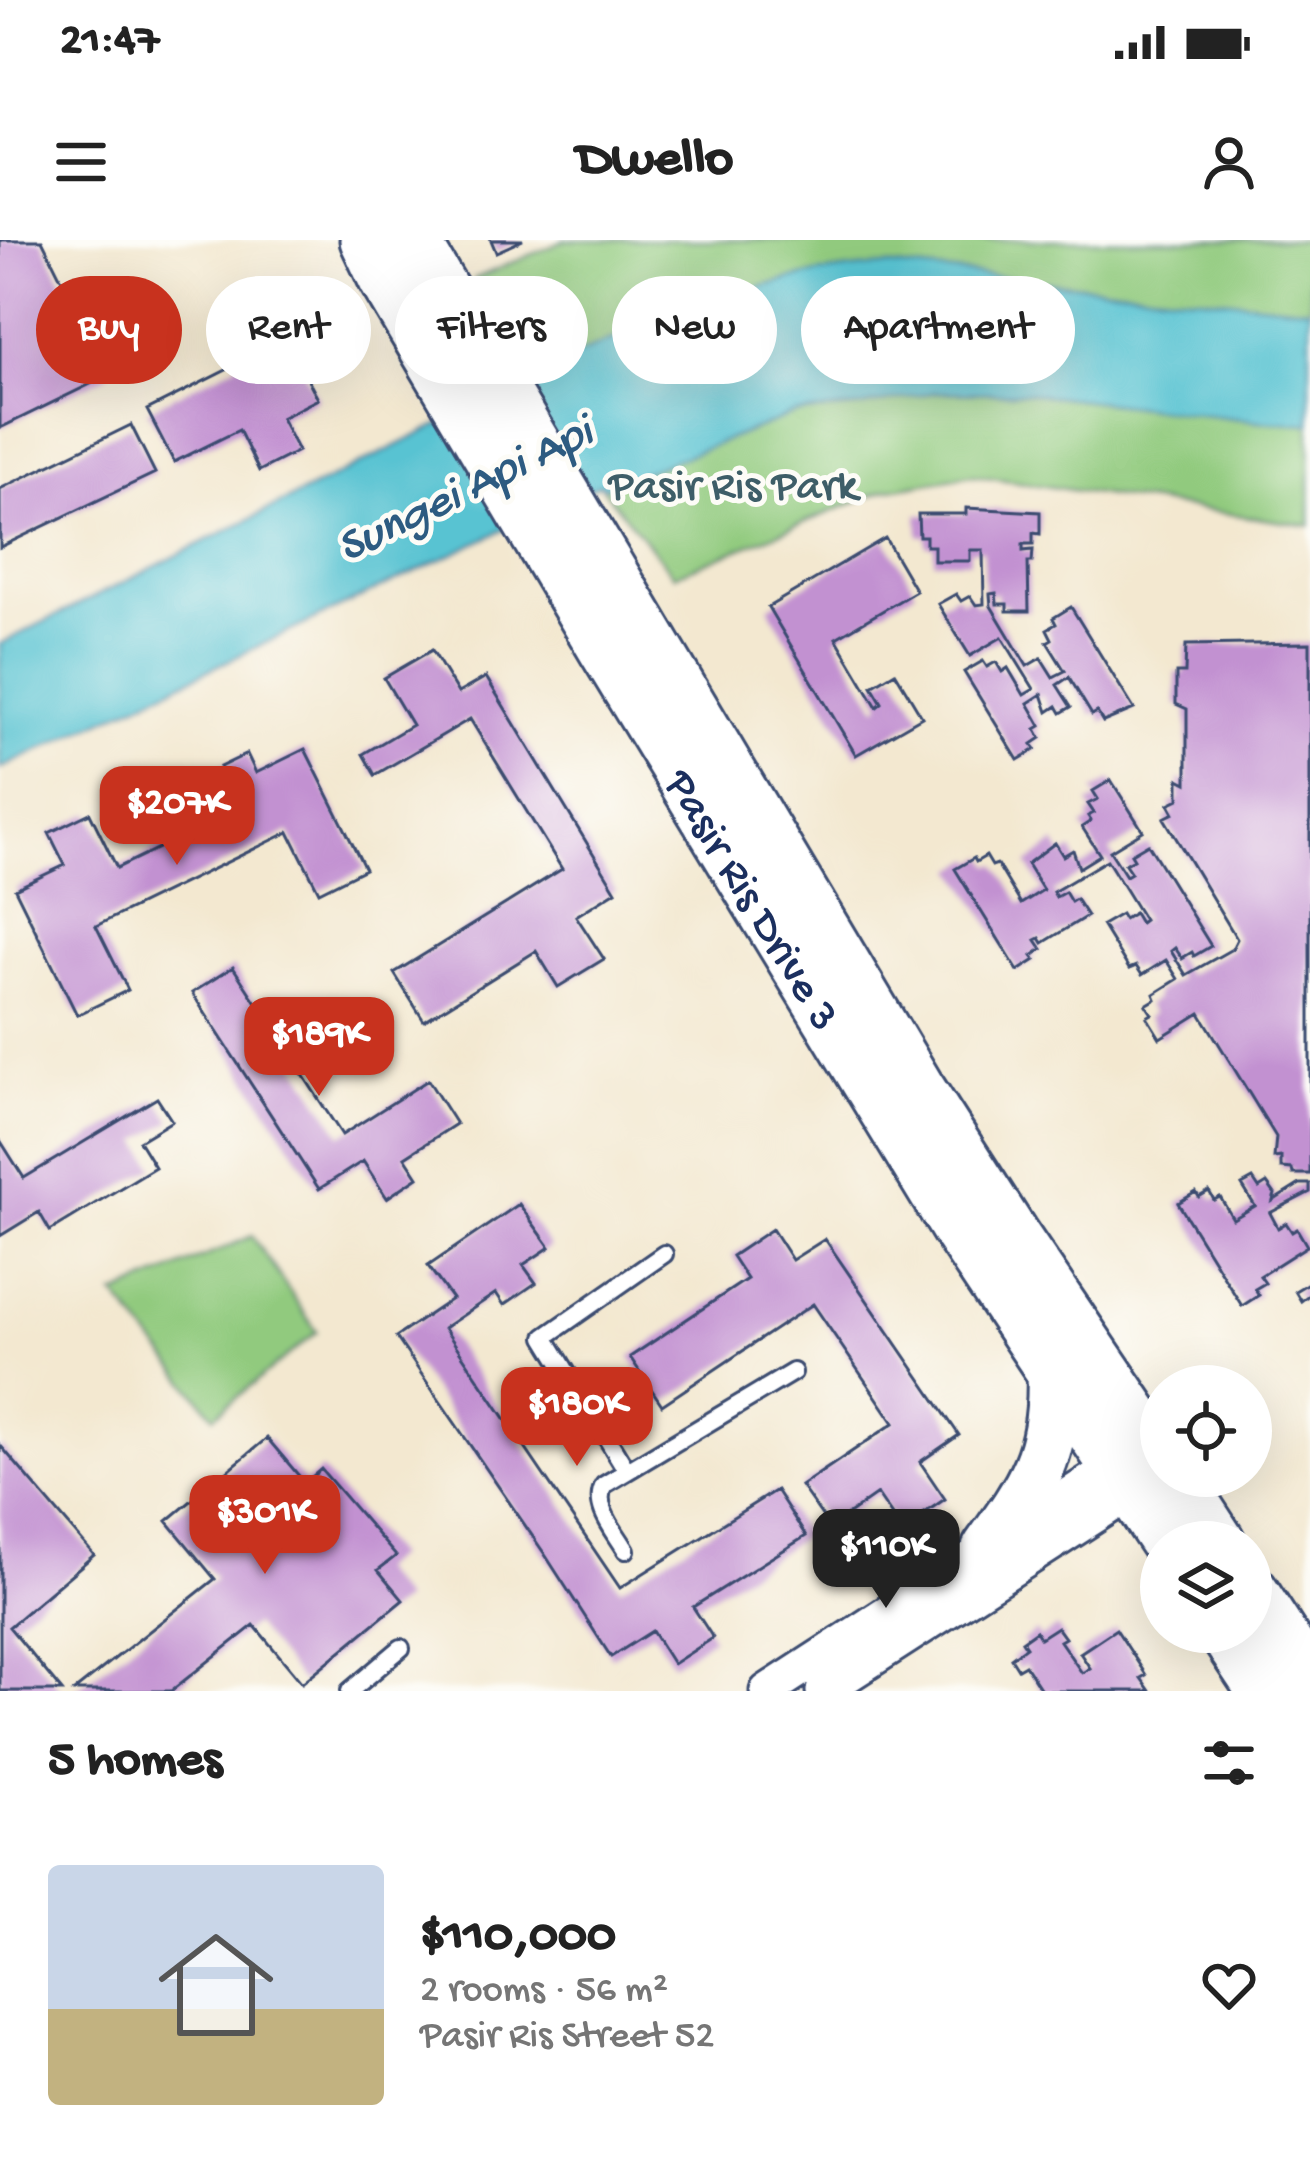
<!DOCTYPE html>
<html lang="en">
<head>
<meta charset="utf-8">
<style>
  :root { --surface:#fff; --page:#f6f6f6; --text:#222; --muted:#767676; --accent:#c8321e }
  body { margin:0; font-family:"Gochi Hand",sans-serif; background:var(--page); color:var(--text); height:100vh; display:flex; flex-direction:column; font-size:45px; white-space:nowrap }
  * { box-sizing:border-box; margin:0 }
  p { font-size:39px; color:var(--muted) }
  .icon { flex:none; width:66px; height:66px; fill:none; stroke:currentColor; stroke-width:2; stroke-linecap:round; stroke-linejoin:round }
  .map { position:relative; height:1451px; overflow:hidden }
  .panel { display:flex; flex-direction:column; background:var(--surface); flex:1 }
  .panel>* { flex:none }
  .hud { position:absolute; left:36px; top:36px; width:1239px; height:108px; display:flex; gap:24px }
  .tools { position:absolute; left:1140px; top:1125px; display:grid; gap:24px }
  .tools a { display:grid; place-items:center; width:132px; height:132px; border-radius:50%; background:var(--surface); box-shadow:0 12px 48px #0002; font-size:60px }
  .price { position:absolute; translate:-50% -102px; padding:0 27px; border-radius:24px; background:var(--accent); color:#fff; font-size:39px; line-height:78px; filter:drop-shadow(0 3px 6px #0008) }
  .price::after { content:''; position:absolute; left:50%; top:72px; width:36px; height:27px; margin-left:-18px; background:inherit; clip-path:polygon(0 0,100% 0,50% 100%) }
  .price.on { background:#222; color:#fff }
  ul { padding:0; list-style:none }
  li { display:flex; align-items:center; gap:36px; height:300px; padding:0 48px }
  li span { display:grid; place-items:center; flex:none; width:336px; height:240px; border-radius:12px; color:#555 }
  li>.icon { margin-inline-start:auto }
  span .icon { width:144px; height:144px; fill:#fffc; stroke-width:1 }
  li b { font-size:51px }
  h2 { display:flex; justify-content:space-between; align-items:center; height:144px; padding:0 48px; font-size:51px }
  .pill { padding:0 42px; border-radius:54px; background:var(--surface); box-shadow:0 12px 48px #0002; font-size:42px; line-height:108px }
  .pill.on { background:var(--accent); color:#fff }
  .status { display:flex; justify-content:space-between; align-items:center; height:84px; padding:0 60px; background:var(--surface); direction:ltr }
  .status svg { height:33px; fill:currentColor }
  header { display:flex; justify-content:space-between; align-items:center; height:156px; padding:0 48px; background:var(--surface); font-size:54px; font-weight:800 }
  .map>svg:first-child { display:block }
  .green { fill:#91ca7e; stroke:#567c6e; stroke-width:3 }
  .water { fill:#58c3d2; stroke:#3a7998; stroke-width:3 }
  .building { fill:#c291d1 }
  .lines { fill:none; stroke-linecap:round; stroke-linejoin:round }
  .lane-casing { stroke:#3b4b6f; stroke-width:22 }
  .street-casing { stroke:#3b4b6f; stroke-width:39 }
  .primary-casing { stroke:#3b4b6f; stroke-width:57 }
  .lane { stroke:#fff; stroke-width:16 }
  .street { stroke:#fff; stroke-width:33 }
  .primary { stroke:#fff; stroke-width:51 }
  .labels { text-anchor:middle; stroke-width:10; stroke-linejoin:round; paint-order:stroke }
  .park-label { font-size:45px; fill:#3e5e68; stroke:#fdfcf7 }
  .street-label { font-size:45px; fill:#1b2f5e; stroke:#fdfcf7 }
  .water-label { font-size:48px; font-style:italic; fill:#2d5b81; stroke:#fdfcf7 }
</style>
</head>
<body>
<div class="status"><b>21:47</b><svg viewBox="0 0 49 12"><path d="M0 12V9h3v3zM5 12V6h3v6zM10 12V3h3v9zM15 12V0h3v12zM26 1h20v11H26zM47 4h2v5h-2z"/></svg></div>
<header><svg class="icon" aria-label="menu" viewBox="0 0 24 24"><path d="M4 6h16M4 12h16M4 18h16"/></svg>Dwello<svg class="icon" aria-label="person" viewBox="0 0 24 24"><circle cx="12" cy="8" r="4"/><path d="M4 21q1-7 8-7t8 7"/></svg></header>
<div class="map">
<svg width="1310" height="1451" viewBox="0 0 1310 1451">
  <rect width="100%" height="100%" fill="#fdfcf7"/>
  <filter id="ink" filterUnits="userSpaceOnUse"><feTurbulence type="fractalNoise" baseFrequency=".00833" numOctaves="2"/><feDisplacementMap in="SourceGraphic" scale="24" xChannelSelector="R" yChannelSelector="G"/><feConvolveMatrix kernelMatrix="1 2 1 2 8 2 1 2 1" color-interpolation-filters="sRGB"/></filter>
  <filter id="wash" filterUnits="userSpaceOnUse"><feTurbulence type="fractalNoise" baseFrequency=".004" numOctaves="4" result="noise"/><feDisplacementMap in="SourceGraphic" scale="48" xChannelSelector="R" yChannelSelector="G"/><feGaussianBlur stdDeviation="2.7" result="paint"/><feColorMatrix in="noise" values="0 0 0 0 0 0 0 0 0 0 0 0 0 0 0 0 0 1.4 0 .05"/><feComposite in="paint" operator="in"/></filter>
  <g filter="url(#wash)">
    <rect width="100%" height="100%" fill="#f3e8d0"/>
    <path class="green" d="M 566,0 L 1310,0 L 1310,80 L 536,139 L 474,39 Z
      M 911,127 L 1310,175 L 1310,286 L 972,235 L 885,250 L 674,335 L 596,241 Z
      M 252,996 L 317,1092 L 214,1176 L 115,1055 Z"/>
    <path class="water" d="M 892,26 L 1310,68 L 1310,184 L 1258,181 L 1028,153 L 935,152 L 861,167 L 794,174 L 602,248 L 600,244 L 0,529 L 0,404 L 536,136 L 534,132 C 651,85 764,30 892,26 Z"/>
    <g id="blocks">
      <path class="building" d="M 0,0 L 42,0 L 109,135 L 0,188 Z
        M 491,0 L 523,0 L 496,12 Z
        M 267,60 L 318,159 L 281,178 L 298,211 L 259,231 L 239,190 L 174,222 L 147,170 L 238,124 L 218,85 Z
        M 131,185 L 155,233 L 0,307 L 0,249 Z
        M 966,268 L 1040,272 L 1040,294 L 1033,293 L 1033,304 L 1023,304 L 1023,311 L 1033,310 L 1032,322 L 1028,322 L 1029,371 L 1007,371 L 1007,364 L 997,364 L 996,353 L 990,354 L 991,366 L 1027,426 L 1041,418 L 1053,437 L 1065,431 L 1047,402 L 1052,399 L 1047,389 L 1056,384 L 1053,378 L 1071,367 L 1134,469 L 1103,482 L 1097,472 L 1092,475 L 1069,437 L 1057,445 L 1071,467 L 1061,473 L 1057,466 L 1048,472 L 1042,454 L 1028,463 L 1041,486 L 1036,489 L 1041,498 L 1032,504 L 1036,509 L 1018,520 L 964,432 L 983,421 L 987,427 L 996,422 L 1002,432 L 1008,428 L 1024,455 L 1034,449 L 1002,397 L 970,416 L 938,364 L 956,354 L 961,361 L 970,356 L 976,365 L 984,364 L 983,310 L 970,310 L 970,321 L 934,321 L 934,306 L 926,306 L 926,296 L 919,296 L 918,274 L 966,274 Z
        M 885,298 L 916,351 L 836,398 L 877,467 L 882,463 L 872,446 L 895,432 L 922,477 L 856,515 L 768,367 Z
        M 1310,403 L 1310,934 L 1293,934 L 1292,929 L 1281,928 L 1281,917 L 1274,918 L 1276,897 L 1200,773 L 1160,798 L 1147,777 L 1152,774 L 1146,765 L 1156,759 L 1154,754 L 1178,739 L 1166,720 L 1142,735 L 1136,726 L 1129,729 L 1102,685 L 1121,674 L 1124,679 L 1134,673 L 1140,683 L 1144,680 L 1107,620 L 1053,652 L 1056,657 L 1065,652 L 1071,662 L 1076,659 L 1087,676 L 1043,703 L 1040,698 L 1036,700 L 1042,709 L 1032,716 L 1035,720 L 1018,731 L 955,629 L 974,618 L 976,622 L 986,616 L 992,626 L 997,624 L 1021,664 L 1043,650 L 1027,624 L 1055,603 L 1063,616 L 1073,610 L 1079,628 L 1100,615 L 1082,587 L 1091,581 L 1088,576 L 1094,573 L 1088,564 L 1098,559 L 1093,551 L 1111,540 L 1143,591 L 1110,611 L 1126,636 L 1131,633 L 1125,624 L 1134,619 L 1131,614 L 1148,604 L 1211,706 L 1194,716 L 1192,712 L 1182,718 L 1175,708 L 1171,711 L 1186,735 L 1232,709 L 1237,699 L 1164,578 L 1174,573 L 1169,564 L 1179,559 L 1179,539 L 1187,543 L 1187,469 L 1176,464 L 1176,433 L 1185,433 L 1186,405 Z
        M 432,410 L 458,453 L 486,437 L 616,651 L 576,676 L 604,719 L 558,747 L 536,711 L 424,781 L 394,733 L 562,629 L 470,479 L 375,535 L 363,514 L 412,485 L 384,438 Z
        M 305,509 L 365,629 L 319,652 L 289,592 L 96,686 L 128,750 L 77,775 L 15,649 L 65,625 L 49,593 L 90,573 L 117,628 L 241,568 L 220,527 L 247,514 L 256,533 Z
        M 233,727 L 342,895 L 428,840 L 456,884 L 405,917 L 418,937 L 387,958 L 363,921 L 319,949 L 192,753 Z
        M 157,858 L 172,881 L 139,901 L 155,927 L 50,991 L 39,972 L 0,996 L 0,900 L 24,938 Z
        M 1253,939 L 1259,948 L 1267,943 L 1275,954 L 1273,961 L 1300,944 L 1310,944 L 1310,952 L 1270,973 L 1278,988 L 1286,983 L 1292,992 L 1297,989 L 1307,1006 L 1260,1036 L 1265,1043 L 1255,1049 L 1259,1055 L 1242,1066 L 1178,963 L 1196,952 L 1199,957 L 1209,951 L 1214,960 L 1220,957 L 1233,979 L 1255,966 L 1242,945 Z
        M 519,964 L 550,1007 L 523,1025 L 536,1043 L 504,1065 L 496,1053 L 444,1088 L 620,1348 L 776,1250 L 806,1296 L 693,1367 L 713,1398 L 673,1424 L 652,1391 L 611,1417 L 544,1313 L 396,1097 L 452,1059 L 428,1026 Z
        M 772,989 L 792,1020 L 825,999 L 959,1195 L 920,1222 L 945,1259 L 901,1289 L 877,1254 L 830,1287 L 801,1246 L 894,1183 L 813,1064 L 662,1165 L 630,1117 L 747,1039 L 732,1016 Z
        M 1310,1042 L 1310,1054 L 1301,1061 L 1295,1051 Z
        M 267,1198 L 305,1243 L 321,1229 L 396,1316 L 378,1330 L 403,1360 L 302,1443 L 254,1385 L 171,1451 L 74,1451 L 215,1339 L 167,1281 Z
        M 0,1205 L 94,1315 L 9,1387 L 62,1451 L 0,1451 Z
        M 1057,1387 L 1065,1398 L 1060,1401 L 1082,1433 L 1090,1428 L 1080,1413 L 1116,1389 L 1146,1435 L 1141,1438 L 1150,1451 L 1042,1451 L 1025,1425 L 1018,1429 L 1011,1418 L 1026,1407 L 1022,1401 L 1036,1391 L 1040,1398 Z"/>
    </g>
  </g>
  <g filter="url(#ink)">
    <use href="#blocks" fill-opacity="0" stroke="#3b4b6f" stroke-width="3"/>
    <g class="lines">
      <defs>
        <path id="lane" d="M 627,1231 L 545,1097 L 664,1014
          M 626,1310 C 615,1291 592,1266 604,1245 L 793,1132
          M 350,1451 L 401,1408"/>
        <path id="street" d="M 767,1451 L 1131,1215
          M 823,1451 L 1149,1241"/>
        <g id="primary">
          <path id="s1" d="M 366,0 L 385,40 L 606,412 L 956,987 L 1166,1302"/>
          <path d="M 413,0 L 919,849 L 1012,994 L 1161,1214"/>
          <path d="M 1176,1236 L 1219,1302"/>
          <path d="M 988,1309 C 1033,1246 1056,1214 1053,1134"/>
          <path d="M 1251,1350 L 1310,1440"/>
          <path d="M 1224,1392 L 1263,1451"/>
        </g>
      </defs>
      <use href="#lane" class="lane-casing"/>
      <use href="#street" class="street-casing"/>
      <use href="#primary" class="primary-casing"/>
      <use href="#lane" class="lane"/>
      <use href="#street" class="street"/>
      <use href="#primary" class="primary"/>
    </g>
  </g>
  <g class="labels">
    <g class="park-label">
      <text x="733" y="257">Pasir Ris Park</text>
    </g>
    <g class="street-label">
      <text dy="16" stroke="none"><textPath href="#s1" startOffset="765">Pasir Ris Drive 3</textPath></text>
    </g>
    <g class="water-label">
      <text transform="translate(463 245) rotate(-26)" y="17">Sungei Api Api</text>
    </g>
  </g>
</svg>
<div class="tools">
<a><svg class="icon" aria-label="locate" viewBox="0 0 24 24"><circle cx="12" cy="12" r="6"/><path d="M12 2v4M12 18v4M2 12h4M18 12h4"/></svg></a>
<a><svg class="icon" aria-label="layers" viewBox="0 0 24 24"><path d="M12 4l9 5-9 5-9-5zM3 14l9 5 9-5"/></svg></a>
</div>
<b class="price" style="left:177px;top:628px">$207K</b>
<b class="price" style="left:319px;top:859px">$189K</b>
<b class="price" style="left:577px;top:1229px">$180K</b>
<b class="price" style="left:265px;top:1337px">$301K</b>
<b class="price on" style="left:886px;top:1371px">$110K</b>
<div class="hud">
<a class="pill on">Buy</a>
<a class="pill">Rent</a>
<a class="pill">Filters</a>
<a class="pill">New</a>
<a class="pill">Apartment</a>
</div>
</div>
<section class="panel">
<h2>5 homes<svg class="icon" aria-label="filters" viewBox="0 0 24 24"><path d="M4 7h16M4 17h16"/><circle cx="9" cy="7" r="2"/><circle cx="15" cy="17" r="2"/></svg></h2>
<ul>
<li><span style="background:linear-gradient(#c9d6e8 60%,#c2b280 0)"><svg class="icon" aria-label="home" viewBox="0 0 24 24"><path d="M3 11l9-7 9 7M6 9v11h12V9"/></svg></span><div><b>$110,000</b><p>2 rooms · 56 m²</p><p>Pasir Ris Street 52</p></div><svg class="icon" aria-label="heart" viewBox="0 0 24 24"><path d="M12 20l-8-8c-3-5 5-10 8-4 3-6 11-1 8 4z"/></svg></li>
</ul>
</section>
</body>
</html>
